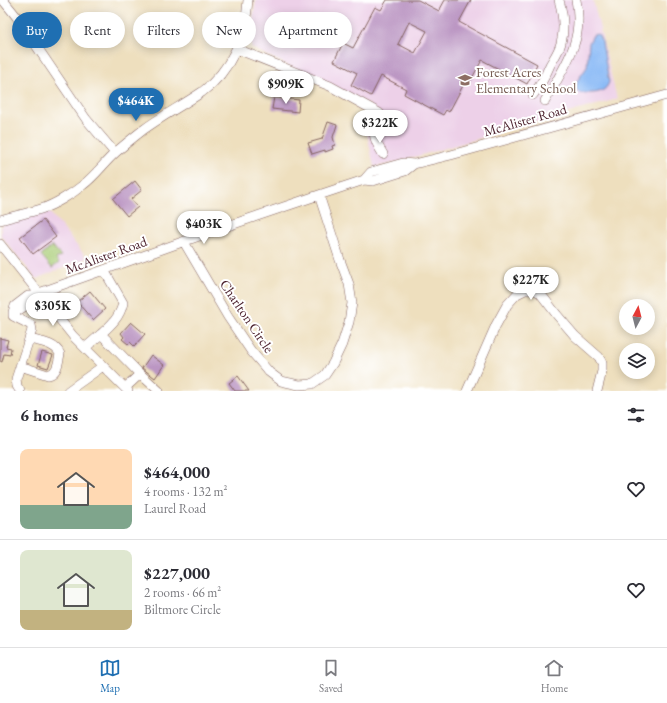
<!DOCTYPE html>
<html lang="en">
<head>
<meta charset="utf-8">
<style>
  :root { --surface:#fff; --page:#f7f7f7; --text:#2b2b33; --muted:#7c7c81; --line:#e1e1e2; --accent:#1f6fb2 }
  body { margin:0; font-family:"EB Garamond",serif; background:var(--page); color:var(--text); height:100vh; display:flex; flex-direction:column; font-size:15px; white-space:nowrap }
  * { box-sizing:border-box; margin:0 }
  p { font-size:13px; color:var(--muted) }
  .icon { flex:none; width:22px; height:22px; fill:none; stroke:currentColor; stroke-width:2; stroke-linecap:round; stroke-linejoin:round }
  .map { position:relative; height:391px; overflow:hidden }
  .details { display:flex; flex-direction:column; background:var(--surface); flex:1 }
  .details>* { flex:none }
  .top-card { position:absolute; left:12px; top:12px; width:400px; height:36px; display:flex; gap:8px }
  .needle { width:26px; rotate:7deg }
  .tools { position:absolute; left:619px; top:299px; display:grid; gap:8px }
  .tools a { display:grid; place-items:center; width:36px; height:36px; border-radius:50%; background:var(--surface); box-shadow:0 2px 10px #0003; font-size:20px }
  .price { position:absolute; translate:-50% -34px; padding:0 9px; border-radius:14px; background:#fff; color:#222; font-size:13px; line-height:26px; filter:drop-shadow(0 1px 2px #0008) }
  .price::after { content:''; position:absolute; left:50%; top:24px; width:12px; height:9px; margin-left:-6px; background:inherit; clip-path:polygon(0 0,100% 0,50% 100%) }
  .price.selected { background:var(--accent); color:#fff }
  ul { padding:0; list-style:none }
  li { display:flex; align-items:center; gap:12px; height:100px; padding:0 20px }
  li+li { border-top:1px solid var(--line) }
  li span { display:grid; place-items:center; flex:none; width:112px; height:80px; border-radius:8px; color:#555 }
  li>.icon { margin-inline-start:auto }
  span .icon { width:48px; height:48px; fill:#fffc; stroke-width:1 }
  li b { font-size:17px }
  h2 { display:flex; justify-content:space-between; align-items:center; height:48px; padding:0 20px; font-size:17px }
  .tag { padding:0 14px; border-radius:18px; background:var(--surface); box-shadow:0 2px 10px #0003; font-size:14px; line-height:36px }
  .tag.selected { background:var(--accent); color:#fff }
  .tab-bar { display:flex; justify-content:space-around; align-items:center; height:56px; border-top:1px solid var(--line); background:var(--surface); font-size:11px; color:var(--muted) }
  .tab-bar a { display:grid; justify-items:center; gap:2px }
  .tab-bar .selected { color:var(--accent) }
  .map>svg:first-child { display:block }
  .built { fill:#edd0e8 }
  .green { fill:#a8cc76; stroke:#797650 }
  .water { fill:#8abaf6; stroke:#6a6c90 }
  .building { fill:#bb96c3; fill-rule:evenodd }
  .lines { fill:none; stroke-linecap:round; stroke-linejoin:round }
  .minor-casing { stroke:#83625e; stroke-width:10 }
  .minor { stroke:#fff; stroke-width:9 }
  .labels { text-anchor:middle; stroke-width:4; stroke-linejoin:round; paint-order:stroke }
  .education-label { font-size:14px; fill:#785e54; stroke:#fff; text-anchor:start }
  .street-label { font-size:14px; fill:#4a1f2b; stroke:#fff }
</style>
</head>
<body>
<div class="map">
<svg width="667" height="391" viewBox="0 0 667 391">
  <rect width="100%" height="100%" fill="#fff"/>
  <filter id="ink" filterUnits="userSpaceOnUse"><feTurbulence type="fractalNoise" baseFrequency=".025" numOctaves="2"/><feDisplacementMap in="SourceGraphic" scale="8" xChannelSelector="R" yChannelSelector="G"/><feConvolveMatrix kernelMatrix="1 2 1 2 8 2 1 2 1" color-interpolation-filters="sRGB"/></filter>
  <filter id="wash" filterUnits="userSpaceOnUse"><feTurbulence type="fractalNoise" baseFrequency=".012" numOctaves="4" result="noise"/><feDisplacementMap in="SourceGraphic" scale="16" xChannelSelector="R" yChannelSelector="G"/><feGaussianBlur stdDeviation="0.9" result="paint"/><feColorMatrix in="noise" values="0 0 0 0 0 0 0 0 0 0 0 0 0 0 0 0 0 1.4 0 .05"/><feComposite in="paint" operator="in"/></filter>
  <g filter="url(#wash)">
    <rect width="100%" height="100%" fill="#eedfbe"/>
    <path class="built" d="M 256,0 L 593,0 L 617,99 L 390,164 L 374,167 L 366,129 L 370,105 L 252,48 L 249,39 Z
      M 48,210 L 87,258 L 36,279 L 1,236 L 1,227 L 4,223 Z"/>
    <path class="green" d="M 52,246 L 61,256 L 56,259 L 59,263 L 52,268 L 41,255 Z"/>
    <path class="water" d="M 598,34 L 602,42 L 609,82 C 605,95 591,93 580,93 L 576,90 L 577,81 L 587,67 L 589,43 L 593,35 Z"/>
    <g id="blocks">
      <path class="building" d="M 387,0 L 418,0 L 439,11 L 445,0 L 471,0 L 459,22 L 537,64 L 527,84 L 482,60 L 471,80 L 467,78 L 449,112 L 446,110 L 443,115 L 404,94 L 406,89 L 381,76 L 371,96 L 351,85 L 357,73 L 334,61 L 343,43 L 353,48 L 375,7 L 381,10 ZM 409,22 L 427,31 L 415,53 L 398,44 Z
        M 274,97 L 299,100 L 298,112 L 272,109 Z
        M 328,122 L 337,125 L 333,137 L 335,145 L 332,146 L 333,149 L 325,152 L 325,150 L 312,154 L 308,143 L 322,139 Z
        M 135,181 L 142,190 L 131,199 L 138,207 L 127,216 L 113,199 Z
        M 43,220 L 56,237 L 33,254 L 20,237 Z
        M 90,291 L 105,309 L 93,320 L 77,302 Z
        M 131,322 L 145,334 L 134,346 L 130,342 L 128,344 L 122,339 L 124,337 L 121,333 Z
        M 0,338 L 8,340 L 6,347 L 11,348 L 10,355 L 4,354 L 2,362 L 0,361 Z
        M 42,352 L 53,355 L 48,368 L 38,365 Z
        M 151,355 L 164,365 L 155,378 L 142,368 Z
        M 238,376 L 249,391 L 235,391 L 229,383 Z"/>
    </g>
  </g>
  <g filter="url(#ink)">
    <use href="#blocks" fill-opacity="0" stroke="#83625e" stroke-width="1"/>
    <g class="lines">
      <defs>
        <path id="minor" d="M 3,0 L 16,16 L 86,119 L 115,153
          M 237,49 L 330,86 L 379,113 C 372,132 372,137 383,154
          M 533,95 C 541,85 545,77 550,65 C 554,58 559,51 561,43 C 565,28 563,14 559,0
          M 545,101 C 564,67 585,41 576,0
          M 414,164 L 451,155 L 667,95
          M 0,220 C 14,216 28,213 41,209 C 54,205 72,194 83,185 C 95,176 104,163 115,153 C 124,145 134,137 143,130 C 162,116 183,105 202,92 C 231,71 246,35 248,0
          M 184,242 L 228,317 L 251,351 L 269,372 L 281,381 L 299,385 L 312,384 L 325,375 L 333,363 L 342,344 L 349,322 L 352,303 L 349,284 L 340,260 L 319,195
          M 0,244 L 73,336 L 128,391
          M 104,270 L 123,303 C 120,317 111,325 101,334 L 137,371 L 159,391
          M 34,296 L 31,302 L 19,310 L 13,312 L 15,306 L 28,296 L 34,296 L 39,293 L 213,231 L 319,195 L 364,180 L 373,181 L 405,171 L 414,164 L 403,163 L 371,172 L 364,180
          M 13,312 L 13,316 L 31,325 L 32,330 L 16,379 L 17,386 L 20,391
          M 85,348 L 101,334
          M 20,366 L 48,375 C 58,373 58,362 60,354 C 55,343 41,342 29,339
          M 125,388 L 140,374
          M 68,391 L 103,366
          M 467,391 L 496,325 L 507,305 L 517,294 L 525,290 L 535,290 L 540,293 L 557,315 L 575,336 L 599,357 L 602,363 L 602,371 L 597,391"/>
      </defs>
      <use href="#minor" class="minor-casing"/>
      <use href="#minor" class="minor"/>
    </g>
  </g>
  <defs>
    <symbol id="school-bare" viewBox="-9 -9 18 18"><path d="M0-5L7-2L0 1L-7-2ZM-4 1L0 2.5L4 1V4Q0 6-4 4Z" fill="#8d6e63" stroke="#fff" stroke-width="2.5" paint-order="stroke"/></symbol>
  </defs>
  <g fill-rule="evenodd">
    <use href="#school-bare" x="455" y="70" width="20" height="20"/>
  </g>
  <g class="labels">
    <g class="education-label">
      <text x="476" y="77">Forest Acres<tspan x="476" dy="16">Elementary School</tspan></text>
    </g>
    <g class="street-label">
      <text transform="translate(525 120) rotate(-16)" y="5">McAlister Road</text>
      <text transform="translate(106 255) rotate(-20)" y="5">McAlister Road</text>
      <text transform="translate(247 316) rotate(56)" y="5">Charlton Circle</text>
    </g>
  </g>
</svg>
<div class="tools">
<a><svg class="needle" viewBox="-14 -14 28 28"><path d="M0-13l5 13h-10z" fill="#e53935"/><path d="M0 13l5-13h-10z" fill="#7c7c81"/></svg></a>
<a><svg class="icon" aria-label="layers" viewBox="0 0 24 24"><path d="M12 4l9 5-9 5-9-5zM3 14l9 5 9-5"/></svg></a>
</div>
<b class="price" style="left:286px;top:105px">$909K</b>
<b class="price selected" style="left:136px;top:122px">$464K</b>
<b class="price" style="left:380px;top:144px">$322K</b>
<b class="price" style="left:204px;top:245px">$403K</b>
<b class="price" style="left:531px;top:301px">$227K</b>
<b class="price" style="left:53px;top:327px">$305K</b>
<div class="top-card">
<a class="tag selected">Buy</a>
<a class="tag">Rent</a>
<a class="tag">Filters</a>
<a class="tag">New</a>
<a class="tag">Apartment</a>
</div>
</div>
<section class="details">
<h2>6 homes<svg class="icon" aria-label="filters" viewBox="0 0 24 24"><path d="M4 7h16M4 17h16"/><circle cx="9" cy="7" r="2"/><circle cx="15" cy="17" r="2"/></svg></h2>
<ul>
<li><span style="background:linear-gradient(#ffd9b3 70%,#7fa58c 0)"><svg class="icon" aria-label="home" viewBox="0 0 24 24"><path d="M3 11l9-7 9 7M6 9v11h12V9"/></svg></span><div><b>$464,000</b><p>4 rooms · 132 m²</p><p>Laurel Road</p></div><svg class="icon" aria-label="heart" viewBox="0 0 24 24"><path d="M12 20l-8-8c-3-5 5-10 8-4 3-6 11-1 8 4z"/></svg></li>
<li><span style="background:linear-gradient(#dfe7d0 75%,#c2b280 0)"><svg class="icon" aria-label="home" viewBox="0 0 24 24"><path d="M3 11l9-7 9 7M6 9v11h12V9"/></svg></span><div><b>$227,000</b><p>2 rooms · 66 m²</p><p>Biltmore Circle</p></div><svg class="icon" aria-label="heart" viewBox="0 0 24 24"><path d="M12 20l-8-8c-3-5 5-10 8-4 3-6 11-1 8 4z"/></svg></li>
</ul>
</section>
<nav class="tab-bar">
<a class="selected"><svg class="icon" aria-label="map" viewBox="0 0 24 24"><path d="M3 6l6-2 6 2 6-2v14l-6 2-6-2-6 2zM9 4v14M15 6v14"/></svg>Map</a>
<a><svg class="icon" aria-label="saved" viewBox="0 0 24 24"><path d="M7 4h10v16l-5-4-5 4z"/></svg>Saved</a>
<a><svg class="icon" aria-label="home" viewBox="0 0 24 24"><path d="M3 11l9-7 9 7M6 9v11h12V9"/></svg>Home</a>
</nav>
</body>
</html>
